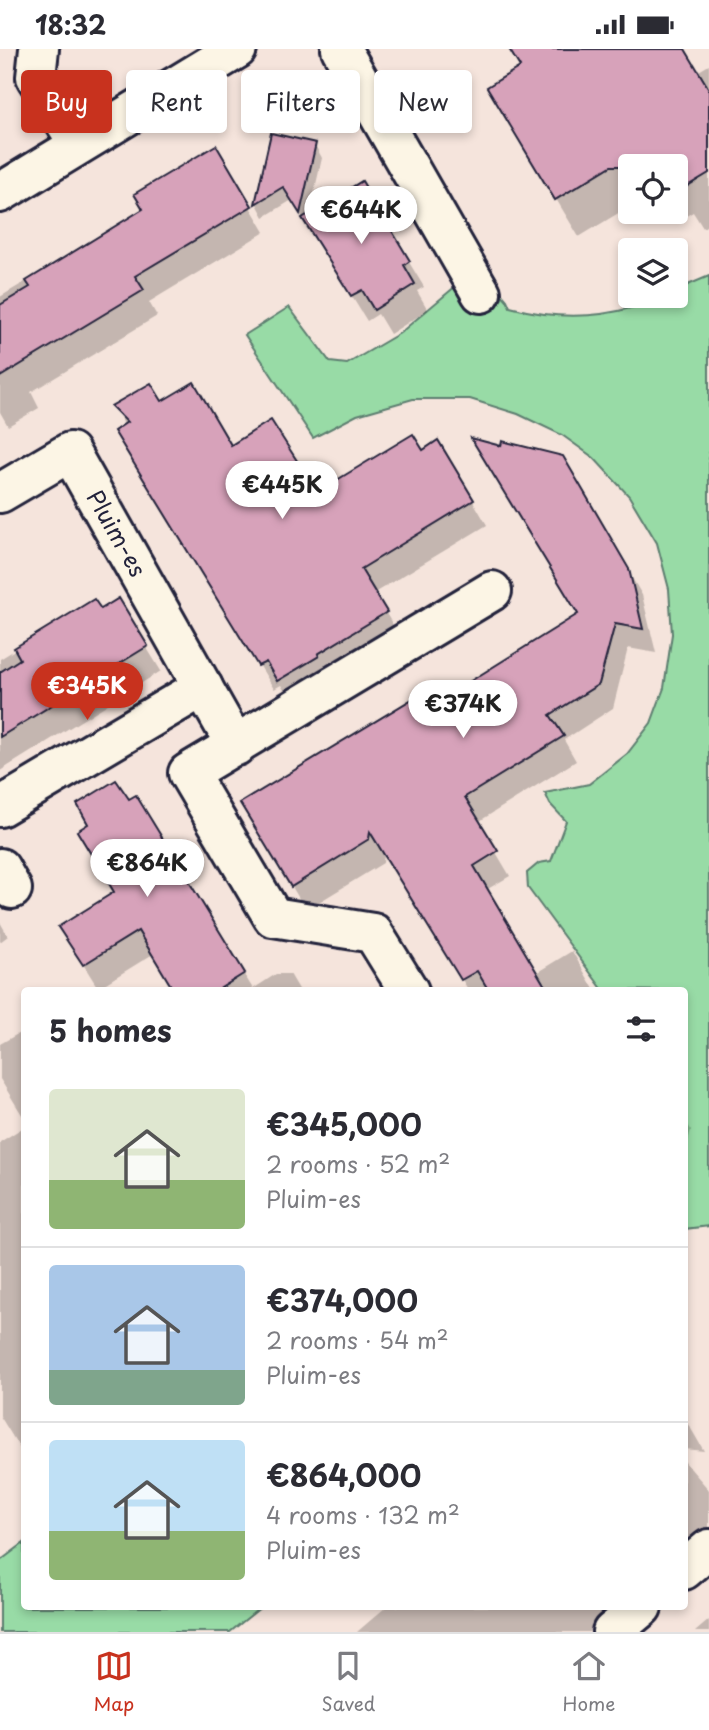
<!DOCTYPE html>
<html lang="en">
<head>
<meta charset="utf-8">
<style>
  :root { --surface:#fff; --page:#f2f2f3; --text:#2b2b33; --muted:#7c7c81; --line:#e1e1e2; --accent:#c8321e }
  body { margin:0; font-family:"Playpen Sans",sans-serif; background:var(--page); color:var(--text); height:100vh; display:flex; flex-direction:column; font-size:26px; white-space:nowrap }
  * { box-sizing:border-box; margin:0 }
  p { font-size:23px; color:var(--muted) }
  .icon { flex:none; width:38px; height:38px; fill:none; stroke:currentColor; stroke-width:2; stroke-linecap:round; stroke-linejoin:round }
  .map { position:relative; flex:1; overflow:hidden }
  .details { position:absolute; left:21px; top:938px; width:667px; height:623px; display:flex; flex-direction:column; background:var(--surface); border-radius:7px; box-shadow:0 4px 10px #0003 }
  .details>* { flex:none }
  .hud { position:absolute; left:21px; top:21px; width:668px; height:63px; display:flex; gap:14px }
  .tools { position:absolute; left:618px; top:105px; display:grid; gap:14px }
  .tools a { display:grid; place-items:center; width:70px; height:70px; border-radius:7px; background:var(--surface); box-shadow:0 4px 10px #0003; font-size:35px }
  .price { position:absolute; translate:-50% -60px; padding:0 16px; border-radius:24px; background:#fff; color:#222; font-size:23px; line-height:46px; filter:drop-shadow(0 2px 4px #0008) }
  .price::after { content:''; position:absolute; left:50%; top:42px; width:21px; height:16px; margin-left:-10px; background:inherit; clip-path:polygon(0 0,100% 0,50% 100%) }
  .price.current { background:var(--accent); color:#fff }
  ul { padding:0; list-style:none }
  li { display:flex; align-items:center; gap:21px; height:175px; padding:0 28px }
  li+li { border-top:2px solid var(--line) }
  li span { display:grid; place-items:center; flex:none; width:196px; height:140px; border-radius:7px; color:#555 }
  li>.icon { margin-inline-start:auto }
  span .icon { width:84px; height:84px; fill:#fffc; stroke-width:1 }
  li b { font-size:30px }
  h2 { display:flex; justify-content:space-between; align-items:center; height:84px; padding:0 28px; font-size:30px }
  .tag { padding:0 24px; border-radius:7px; background:var(--surface); box-shadow:0 4px 10px #0003; font-size:24px; line-height:63px }
  .tag.current { background:var(--accent); color:#fff }
  .status { display:flex; justify-content:space-between; align-items:center; height:49px; padding:0 35px; background:var(--surface); direction:ltr }
  .status svg { height:19px; fill:currentColor }
  .menu { display:flex; justify-content:space-around; align-items:center; height:98px; border-top:2px solid var(--line); background:var(--surface); font-size:19px; color:var(--muted) }
  .menu a { display:grid; justify-items:center; gap:4px }
  .menu .current { color:var(--accent) }
  .map>svg:first-child { display:block }
  .green { fill:#98dba6; stroke:#5d7e70; stroke-width:2 }
  .shadow { fill:#0003 }
  .building { fill:#d7a2ba; stroke:#22223b; stroke-width:2 }
  .lines { fill:none; stroke-linecap:round; stroke-linejoin:round }
  .minor-casing { stroke:#22223b; stroke-width:44 }
  .tertiary-casing { stroke:#22223b; stroke-width:44 }
  .minor { stroke:#fcf5e5; stroke-width:38 }
  .tertiary { stroke:#fcf5e5; stroke-width:38 }
  .labels { text-anchor:middle; stroke-width:6; stroke-linejoin:round; paint-order:stroke }
  .street-label { font-size:23px; fill:#22223b; stroke:#fcf5e5 }
</style>
</head>
<body>
<div class="status"><b>18:32</b><svg viewBox="0 0 49 12"><path d="M0 12V9h3v3zM5 12V6h3v6zM10 12V3h3v9zM15 12V0h3v12zM26 1h20v11H26zM47 4h2v5h-2z"/></svg></div>
<div class="map">
<svg width="709" height="1583" viewBox="0 0 709 1583">
  <rect width="100%" height="100%" fill="#f5e4dc"/>
  <filter id="ink" filterUnits="userSpaceOnUse"><feTurbulence type="fractalNoise" baseFrequency=".0143" numOctaves="2"/><feDisplacementMap in="SourceGraphic" scale="14" xChannelSelector="R" yChannelSelector="G"/><feConvolveMatrix kernelMatrix="1 2 1 2 8 2 1 2 1" color-interpolation-filters="sRGB"/></filter>
  <g filter="url(#ink)">
    <path class="green" d="M 472,210 L 507,251 L 510,258 C 550,269 593,270 634,258 C 649,254 659,247 676,247 L 676,241 L 709,227 L 709,1177 L 684,1180 L 684,942 L 603,941 L 528,839 L 527,824 L 539,814 L 551,812 L 566,772 L 550,755 L 545,744 L 589,735 L 627,705 L 651,674 L 664,639 L 672,585 L 669,540 L 657,494 L 629,447 L 594,409 L 562,386 L 518,365 L 470,350 L 413,350 L 357,366 L 313,389 L 245,286 L 289,258 L 330,313 L 347,315 L 400,284 L 463,231 Z
      M 24,1494 L 24,1558 L 261,1558 L 230,1583 L 0,1583 L 0,1512 Z"/>
    <path class="shadow" d="M 511,0 L 682,0 L 697,23 L 709,16 L 709,175 L 703,179 L 693,163 L 676,173 L 670,163 L 676,163 L 676,117 L 630,117 L 630,157 L 579,188 L 512,77 L 522,19 Z
      M 272,86 L 315,96 L 322,109 L 309,166 L 361,134 L 424,238 L 417,242 L 428,261 L 390,285 L 378,265 L 367,272 L 292,151 L 264,168 L 257,155 Z
      M 215,99 L 265,183 L 149,253 L 157,267 L 31,343 L 39,359 L 8,377 L 0,363 L 0,248 L 145,161 Z
      M 162,354 L 231,398 L 316,445 L 422,403 L 473,452 L 487,476 L 374,544 L 400,588 L 292,655 L 281,636 L 274,640 L 131,406 L 125,377 L 114,358 Z
      M 502,399 L 562,409 L 642,546 L 656,604 L 628,599 L 613,659 L 564,691 L 576,712 L 478,773 L 510,827 L 486,841 L 536,924 L 572,902 L 595,942 L 469,942 L 384,804 L 383,814 L 306,861 L 256,778 L 423,655 L 444,650 L 580,566 Z
      M 94,552 L 100,563 L 118,552 L 161,622 L 0,722 L 0,610 Z
      M 135,748 L 253,940 L 276,925 L 290,925 L 300,942 L 175,942 L 153,905 L 98,939 L 60,878 L 116,844 L 128,753 Z
      M 0,873 L 8,887 L 0,893 Z
      M 23,982 L 24,985 L 24,1069 L 0,1030 L 0,995 Z
      M 684,1069 L 691,1081 L 684,1107 Z
      M 24,1078 L 24,1406 L 0,1367 L 0,1093 Z
      M 684,1371 L 690,1378 L 704,1402 L 684,1400 Z
      M 684,1412 L 709,1441 L 709,1478 L 684,1500 Z
      M 386,1558 L 618,1558 L 589,1583 L 357,1583 Z
      M 709,1571 L 709,1583 L 695,1583 Z"/>
    <path class="building" d="M 509,0 L 685,0 L 709,40 L 709,124 L 679,142 L 676,136 L 676,117 L 611,117 L 555,151 L 487,38 L 520,18 Z
      M 271,84 L 316,94 L 300,165 L 283,138 L 255,155 Z
      M 216,96 L 252,157 L 135,227 L 144,241 L 0,328 L 0,256 L 30,238 L 26,232 L 143,160 L 134,145 Z
      M 362,132 L 410,212 L 404,216 L 415,235 L 374,261 L 362,241 L 351,247 L 302,169 Z
      M 194,333 L 231,396 L 271,371 L 317,443 L 413,385 L 423,401 L 438,391 L 474,451 L 361,520 L 387,563 L 318,605 L 319,607 L 277,632 L 266,613 L 258,617 L 114,382 L 127,373 L 111,357 L 151,334 L 162,352 Z
      M 471,389 L 501,397 L 502,392 L 563,407 L 629,520 L 643,580 L 615,575 L 599,635 L 550,666 L 564,687 L 465,748 L 498,802 L 474,817 L 548,942 L 489,942 L 477,922 L 461,931 L 370,783 L 369,790 L 291,838 L 240,754 L 419,646 L 423,653 L 441,642 L 445,648 L 578,565 Z
      M 119,549 L 148,597 L 0,688 L 0,623 L 20,610 L 14,599 L 94,550 L 101,560 Z
      M 116,731 L 129,750 L 136,746 L 245,924 L 216,942 L 174,942 L 138,882 L 83,916 L 58,878 L 114,843 L 77,782 L 88,775 L 77,755 Z"/>
    <g class="lines">
      <defs>
        <g id="minor">
          <path d="M 39,0 L 36,28 L 79,95"/>
          <path d="M 341,0 L 481,244"/>
          <path id="s1" d="M 0,444 L 70,403 L 236,697"/>
          <path d="M 0,758 L 203,638"/>
          <path d="M 0,819 L 12,840"/>
          <path d="M 409,942 L 373,884 L 273,868 L 188,724 L 492,542"/>
          <path d="M 684,1521 L 709,1500"/>
          <path d="M 612,1583 L 642,1558"/>
        </g>
        <path id="tertiary" d="M 0,144 L 237,0"/>
      </defs>
      <use href="#minor" class="minor-casing"/>
      <use href="#tertiary" class="tertiary-casing"/>
      <use href="#minor" class="minor"/>
      <use href="#tertiary" class="tertiary"/>
    </g>
  </g>
  <g class="labels">
    <g class="street-label">
      <text dy="8" stroke="none"><textPath href="#s1" startOffset="175">Pluim-es</textPath></text>
    </g>
  </g>
</svg>
<div class="tools">
<a><svg class="icon" aria-label="locate" viewBox="0 0 24 24"><circle cx="12" cy="12" r="6"/><path d="M12 2v4M12 18v4M2 12h4M18 12h4"/></svg></a>
<a><svg class="icon" aria-label="layers" viewBox="0 0 24 24"><path d="M12 4l9 5-9 5-9-5zM3 14l9 5 9-5"/></svg></a>
</div>
<b class="price" style="left:361px;top:197px">€644K</b>
<b class="price" style="left:282px;top:472px">€445K</b>
<b class="price current" style="left:87px;top:673px">€345K</b>
<b class="price" style="left:463px;top:691px">€374K</b>
<b class="price" style="left:147px;top:850px">€864K</b>
<div class="hud">
<a class="tag current">Buy</a>
<a class="tag">Rent</a>
<a class="tag">Filters</a>
<a class="tag">New</a>
</div>
<section class="details">
<h2>5 homes<svg class="icon" aria-label="filters" viewBox="0 0 24 24"><path d="M4 7h16M4 17h16"/><circle cx="9" cy="7" r="2"/><circle cx="15" cy="17" r="2"/></svg></h2>
<ul>
<li><span style="background:linear-gradient(#dfe7d0 65%,#8fb573 0)"><svg class="icon" aria-label="home" viewBox="0 0 24 24"><path d="M3 11l9-7 9 7M6 9v11h12V9"/></svg></span><div><b>€345,000</b><p>2 rooms · 52 m²</p><p>Pluim-es</p></div></li>
<li><span style="background:linear-gradient(#a9c7e8 75%,#7fa58c 0)"><svg class="icon" aria-label="home" viewBox="0 0 24 24"><path d="M3 11l9-7 9 7M6 9v11h12V9"/></svg></span><div><b>€374,000</b><p>2 rooms · 54 m²</p><p>Pluim-es</p></div></li>
<li><span style="background:linear-gradient(#bfe0f5 65%,#8fb573 0)"><svg class="icon" aria-label="home" viewBox="0 0 24 24"><path d="M3 11l9-7 9 7M6 9v11h12V9"/></svg></span><div><b>€864,000</b><p>4 rooms · 132 m²</p><p>Pluim-es</p></div></li>
</ul>
</section>
</div>
<nav class="menu">
<a class="current"><svg class="icon" aria-label="map" viewBox="0 0 24 24"><path d="M3 6l6-2 6 2 6-2v14l-6 2-6-2-6 2zM9 4v14M15 6v14"/></svg>Map</a>
<a><svg class="icon" aria-label="saved" viewBox="0 0 24 24"><path d="M7 4h10v16l-5-4-5 4z"/></svg>Saved</a>
<a><svg class="icon" aria-label="home" viewBox="0 0 24 24"><path d="M3 11l9-7 9 7M6 9v11h12V9"/></svg>Home</a>
</nav>
</body>
</html>
